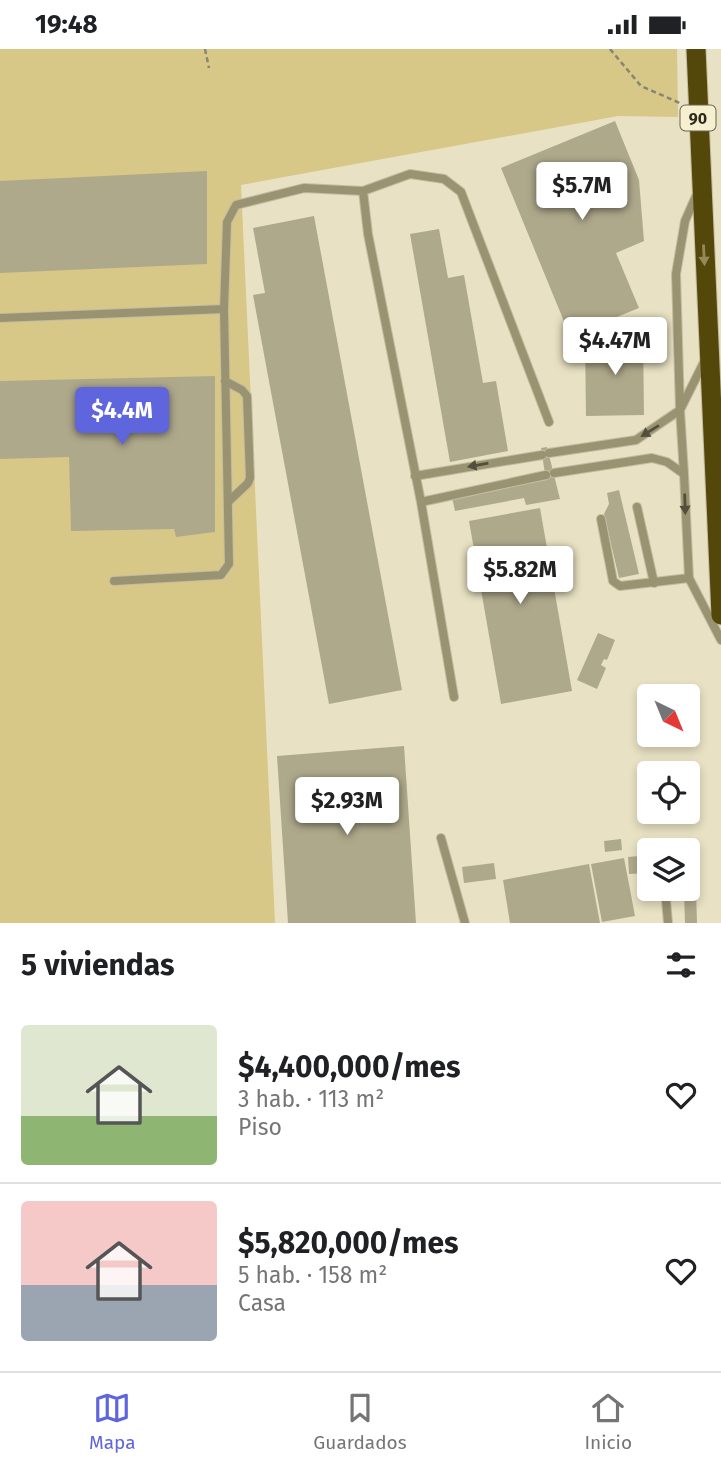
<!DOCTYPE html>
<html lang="es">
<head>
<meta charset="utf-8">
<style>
  :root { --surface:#fff; --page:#f6f6f6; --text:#202124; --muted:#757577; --line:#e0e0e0; --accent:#5e65dd }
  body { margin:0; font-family:"Fira Sans",sans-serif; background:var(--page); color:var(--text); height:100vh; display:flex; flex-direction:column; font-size:26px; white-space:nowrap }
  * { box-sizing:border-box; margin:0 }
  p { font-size:23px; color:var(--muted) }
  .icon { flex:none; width:38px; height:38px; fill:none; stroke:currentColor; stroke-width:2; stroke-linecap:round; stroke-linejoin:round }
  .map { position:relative; height:874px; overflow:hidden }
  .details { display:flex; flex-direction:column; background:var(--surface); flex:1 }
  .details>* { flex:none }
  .needle { width:46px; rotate:137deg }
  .buttons { position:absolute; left:637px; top:635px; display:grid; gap:14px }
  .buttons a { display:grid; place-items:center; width:63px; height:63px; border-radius:7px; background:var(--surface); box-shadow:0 4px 10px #0003; font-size:35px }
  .price { position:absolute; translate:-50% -60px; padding:0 16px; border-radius:7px; background:#fff; color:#222; font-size:23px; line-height:46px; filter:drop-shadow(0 2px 4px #0008) }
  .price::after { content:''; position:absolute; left:50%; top:42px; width:21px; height:16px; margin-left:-10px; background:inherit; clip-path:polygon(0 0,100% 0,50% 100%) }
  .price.active { background:var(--accent); color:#fff }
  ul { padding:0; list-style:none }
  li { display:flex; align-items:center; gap:21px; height:175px; padding:0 21px }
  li+li { border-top:2px solid var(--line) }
  li span { display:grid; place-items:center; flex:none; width:196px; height:140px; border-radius:7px; color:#555 }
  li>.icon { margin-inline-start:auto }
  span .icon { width:84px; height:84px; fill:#fffc; stroke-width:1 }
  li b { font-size:30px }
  h2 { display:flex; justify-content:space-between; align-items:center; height:84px; padding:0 21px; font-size:30px }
  .status { display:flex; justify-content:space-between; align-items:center; height:49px; padding:0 35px; background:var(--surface); direction:ltr }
  .status svg { height:19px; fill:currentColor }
  .dock { display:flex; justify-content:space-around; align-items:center; height:98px; border-top:2px solid var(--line); background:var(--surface); font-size:19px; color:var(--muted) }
  .dock a { display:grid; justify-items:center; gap:4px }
  .dock .active { color:var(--accent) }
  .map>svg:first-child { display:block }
  .green { fill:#d7c887 }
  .building { fill:#afa98c }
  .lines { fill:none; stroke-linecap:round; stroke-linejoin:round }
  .service-casing { stroke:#c3bca2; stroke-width:10 }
  .trunk-casing { stroke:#c3bca2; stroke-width:21 }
  .path { stroke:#8a8570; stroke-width:2.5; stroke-dasharray:5 3.5; stroke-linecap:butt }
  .service { stroke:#9a9372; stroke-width:8 }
  .trunk { stroke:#534709; stroke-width:19 }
  .oneway { fill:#948a59 }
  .oneway2 { fill:#534f3b }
  .labels { text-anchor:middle; stroke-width:5; stroke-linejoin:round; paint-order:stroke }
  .shield { fill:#f6efd0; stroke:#696553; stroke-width:2 }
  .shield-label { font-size:16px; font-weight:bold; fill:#2d2a1e }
</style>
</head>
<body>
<div class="status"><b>19:48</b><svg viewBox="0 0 49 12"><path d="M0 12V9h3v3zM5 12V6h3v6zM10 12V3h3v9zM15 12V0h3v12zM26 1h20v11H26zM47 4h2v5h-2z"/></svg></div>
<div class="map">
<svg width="721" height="874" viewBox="0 0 721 874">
  <rect width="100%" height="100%" fill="#e8e1c3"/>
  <path class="green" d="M 0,0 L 677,0 L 678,68 L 618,67 L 241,136 L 275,874 L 0,874 Z"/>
  <path class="building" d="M 615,72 L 639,131 L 644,192 L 616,204 L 639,259 L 570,287 L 501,119 Z
    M 207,122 L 207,215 L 0,224 L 0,132 Z
    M 314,167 L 402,641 L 329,655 L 253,246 L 265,244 L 253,179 Z
    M 439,180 L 448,229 L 464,226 L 483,334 L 496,332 L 508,402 L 450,413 L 410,185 Z
    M 643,289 L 644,366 L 586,367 L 585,291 Z
    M 215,327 L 215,483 L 176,488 L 174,480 L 71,482 L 69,408 L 0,410 L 0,332 Z
    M 547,398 L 560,450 L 526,456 L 524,449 L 455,462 L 452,448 L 546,431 L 541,399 Z
    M 619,441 L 639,525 L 619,529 L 604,465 L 609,455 L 607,444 Z
    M 540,459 L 572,642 L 501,655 L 469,472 Z
    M 598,584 L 615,591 L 607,611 L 604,610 L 601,616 L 606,619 L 597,640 L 577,631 Z
    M 404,697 L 416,874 L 288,874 L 277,707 Z
    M 677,789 L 678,802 L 649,802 L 649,824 L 629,825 L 628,808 L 640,807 L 639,792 Z
    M 621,790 L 622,801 L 605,803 L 604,792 Z
    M 624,809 L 635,867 L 602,873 L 591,815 Z
    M 494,814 L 496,830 L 464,834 L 462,818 Z
    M 589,815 L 600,874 L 510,874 L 503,831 Z
    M 684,842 L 696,842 L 697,874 L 685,874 Z"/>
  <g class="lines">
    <defs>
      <path id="service" d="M 0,269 L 224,260
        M 225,332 L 242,341 L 247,347 L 250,429 L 248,434 L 228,453
        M 549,404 L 636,391 L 680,361 L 676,225 L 685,172 L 696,147
        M 554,424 L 652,409 L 667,413 L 684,425 L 689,529 L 721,591
        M 684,425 L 680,361 L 705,311
        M 415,427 L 542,406
        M 421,453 L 546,426
        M 637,458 L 654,534
        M 601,470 L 613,532 L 620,537 L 689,529
        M 114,532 L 221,526 L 229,515 L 224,260 L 227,173 L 236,156 L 304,139 L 363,142
        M 454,648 L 421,453 L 368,185 L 363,142 L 410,125 L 444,130 L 461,143 L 549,373
        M 441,789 L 465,874
        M 665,840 L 668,874"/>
      <path id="trunk" d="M 696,0 L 721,566"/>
    </defs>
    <use href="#service" class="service-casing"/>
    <use href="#trunk" class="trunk-casing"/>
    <path class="path" d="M 205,0 L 209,19
      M 610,0 L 641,37 L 682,55"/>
    <use href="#service" class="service"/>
    <use href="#trunk" class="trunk"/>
  </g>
  <defs><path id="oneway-solid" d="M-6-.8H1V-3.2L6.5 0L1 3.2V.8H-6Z" transform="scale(1.75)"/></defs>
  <use class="oneway" href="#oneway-solid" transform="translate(704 206) rotate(87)"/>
  <g class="oneway2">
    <use href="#oneway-solid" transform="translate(650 382) rotate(148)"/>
    <use href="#oneway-solid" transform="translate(478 416) rotate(170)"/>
    <use href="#oneway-solid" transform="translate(685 455) rotate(88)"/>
  </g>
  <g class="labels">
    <rect class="shield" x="680.5" y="56.5" width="35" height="25" rx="5"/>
    <g class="shield-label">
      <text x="698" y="75">90</text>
    </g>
  </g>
</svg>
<div class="buttons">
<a><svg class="needle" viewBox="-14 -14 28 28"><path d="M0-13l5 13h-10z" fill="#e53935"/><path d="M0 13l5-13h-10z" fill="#757577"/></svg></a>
<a><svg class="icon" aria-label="locate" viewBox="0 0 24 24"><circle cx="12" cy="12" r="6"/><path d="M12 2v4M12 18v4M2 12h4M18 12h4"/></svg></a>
<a><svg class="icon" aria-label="layers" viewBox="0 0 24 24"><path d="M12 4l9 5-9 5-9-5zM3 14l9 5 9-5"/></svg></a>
</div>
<b class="price" style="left:582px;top:173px">$5.7M</b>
<b class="price" style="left:615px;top:328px">$4.47M</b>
<b class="price active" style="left:122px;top:398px">$4.4M</b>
<b class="price" style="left:520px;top:557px">$5.82M</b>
<b class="price" style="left:347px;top:788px">$2.93M</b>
</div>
<section class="details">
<h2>5 viviendas<svg class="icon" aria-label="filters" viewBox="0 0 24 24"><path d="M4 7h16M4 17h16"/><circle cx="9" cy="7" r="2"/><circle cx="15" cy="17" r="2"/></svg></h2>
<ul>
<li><span style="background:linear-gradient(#dfe7d0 65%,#8fb573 0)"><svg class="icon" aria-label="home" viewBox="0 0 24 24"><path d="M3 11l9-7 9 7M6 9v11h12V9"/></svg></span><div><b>$4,400,000/mes</b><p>3 hab. · 113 m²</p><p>Piso</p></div><svg class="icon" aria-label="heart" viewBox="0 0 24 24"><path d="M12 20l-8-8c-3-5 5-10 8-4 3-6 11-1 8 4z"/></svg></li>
<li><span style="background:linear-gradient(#f6c9c9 60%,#9aa5b1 0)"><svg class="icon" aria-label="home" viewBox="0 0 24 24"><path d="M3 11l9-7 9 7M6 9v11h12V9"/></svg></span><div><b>$5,820,000/mes</b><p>5 hab. · 158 m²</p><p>Casa</p></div><svg class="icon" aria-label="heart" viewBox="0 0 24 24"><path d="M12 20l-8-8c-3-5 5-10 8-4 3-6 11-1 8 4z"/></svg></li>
</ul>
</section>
<nav class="dock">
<a class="active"><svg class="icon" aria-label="map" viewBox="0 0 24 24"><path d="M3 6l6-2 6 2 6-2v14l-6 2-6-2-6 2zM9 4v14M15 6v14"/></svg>Mapa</a>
<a><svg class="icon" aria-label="saved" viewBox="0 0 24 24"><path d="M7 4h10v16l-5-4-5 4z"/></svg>Guardados</a>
<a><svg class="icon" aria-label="home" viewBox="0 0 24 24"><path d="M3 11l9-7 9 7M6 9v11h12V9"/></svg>Inicio</a>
</nav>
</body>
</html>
